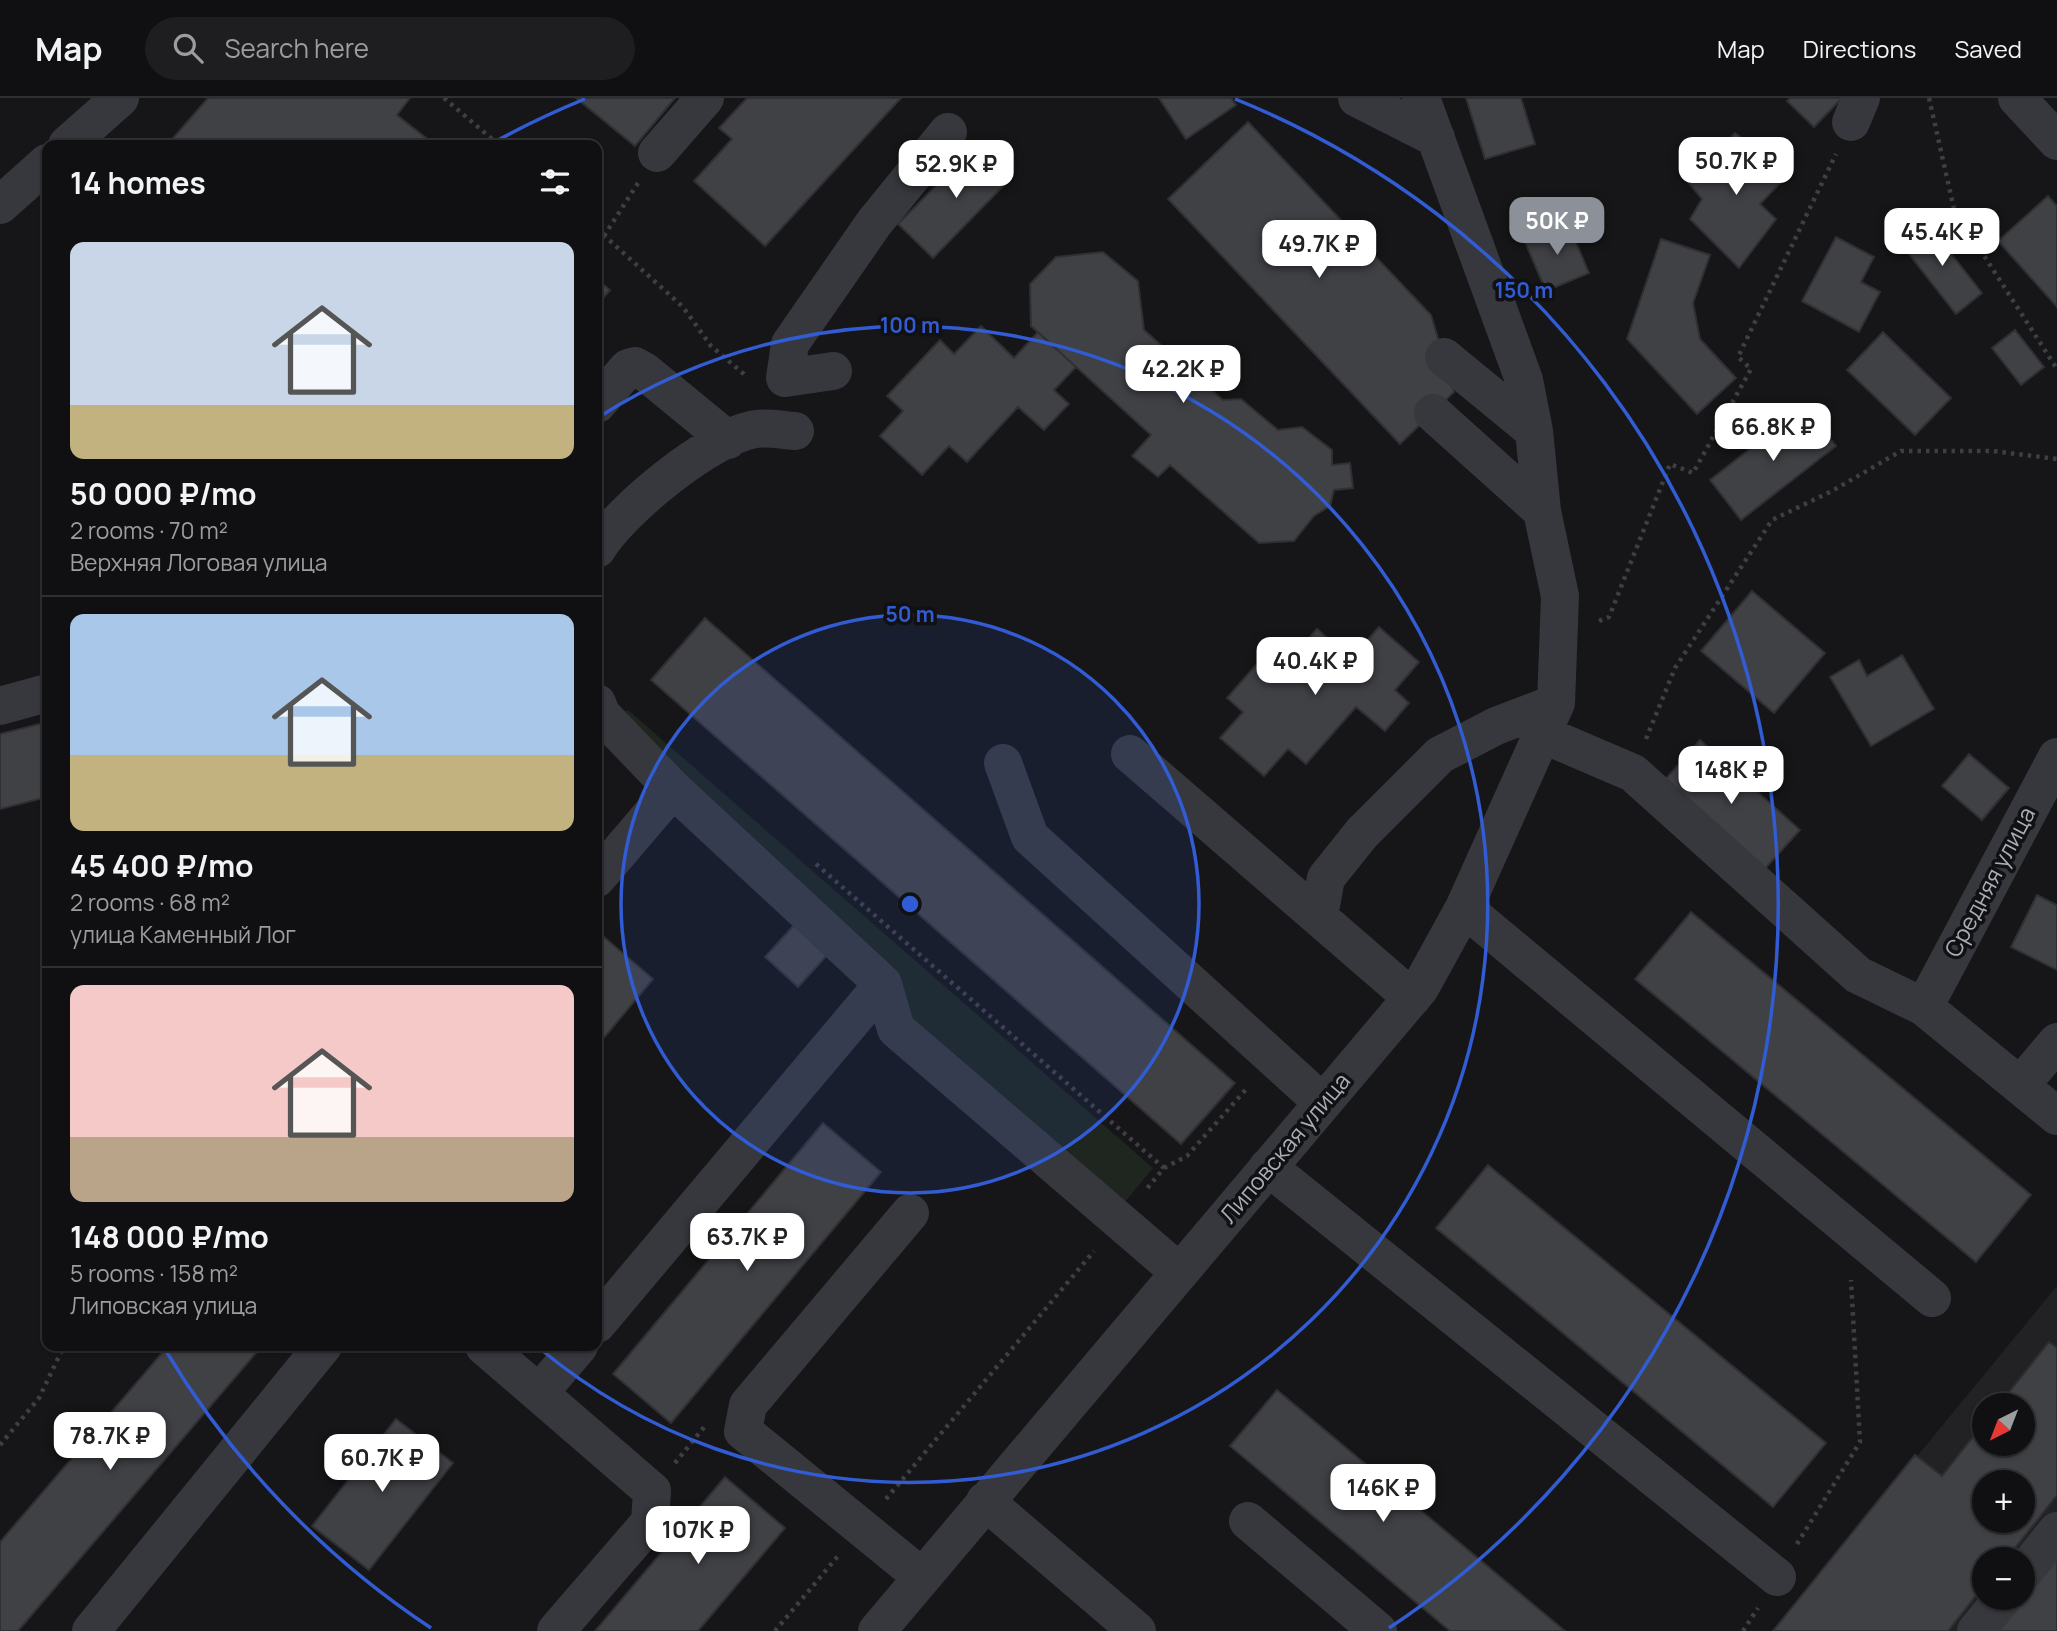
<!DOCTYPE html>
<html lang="en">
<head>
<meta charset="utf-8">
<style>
  :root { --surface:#101012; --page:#1e1e20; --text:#f1f3f6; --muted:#9c9d9f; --line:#303032; --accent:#8c9099 }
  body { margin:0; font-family:Manrope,sans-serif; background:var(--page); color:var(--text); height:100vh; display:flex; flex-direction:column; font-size:26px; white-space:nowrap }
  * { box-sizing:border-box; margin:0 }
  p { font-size:23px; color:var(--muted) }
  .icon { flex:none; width:38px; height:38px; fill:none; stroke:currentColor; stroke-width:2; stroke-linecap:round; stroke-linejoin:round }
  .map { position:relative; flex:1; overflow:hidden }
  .side { position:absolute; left:42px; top:42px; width:560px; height:1211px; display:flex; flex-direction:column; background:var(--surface); border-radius:14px; box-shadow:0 2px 5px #0004,0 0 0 2px var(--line) }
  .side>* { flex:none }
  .needle { width:46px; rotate:222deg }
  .controls { position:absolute; left:1972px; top:1295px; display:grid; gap:14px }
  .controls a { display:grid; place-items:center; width:63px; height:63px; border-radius:50%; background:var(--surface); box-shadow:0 2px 5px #0004,0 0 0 2px var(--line); font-size:35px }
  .price { position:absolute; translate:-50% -60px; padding:0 16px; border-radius:14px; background:#fff; color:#222; font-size:23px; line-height:46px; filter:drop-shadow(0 2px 4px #0008) }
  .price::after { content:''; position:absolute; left:50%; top:42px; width:21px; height:16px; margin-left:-10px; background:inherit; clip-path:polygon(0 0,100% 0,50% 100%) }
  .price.selected { background:var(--accent); color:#fff }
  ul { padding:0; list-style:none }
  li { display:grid; align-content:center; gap:14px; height:371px; padding:0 28px }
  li+li { border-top:2px solid var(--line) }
  li span { display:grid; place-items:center; height:217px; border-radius:14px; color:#555 }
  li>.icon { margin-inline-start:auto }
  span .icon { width:126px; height:126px; fill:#fffc; stroke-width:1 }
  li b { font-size:30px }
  h2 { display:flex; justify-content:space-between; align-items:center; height:84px; padding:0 28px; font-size:30px }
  header { display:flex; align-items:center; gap:42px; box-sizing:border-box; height:98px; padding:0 35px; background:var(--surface); border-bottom:2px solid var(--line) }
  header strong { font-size:33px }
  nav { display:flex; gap:38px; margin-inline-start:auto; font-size:24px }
  .search { width:490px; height:63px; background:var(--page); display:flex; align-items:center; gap:18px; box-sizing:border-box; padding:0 24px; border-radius:38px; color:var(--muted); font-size:26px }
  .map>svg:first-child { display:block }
  .built { fill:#222225; fill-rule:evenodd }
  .green { fill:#1e261f }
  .building { fill:#404145; stroke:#303034; stroke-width:2; fill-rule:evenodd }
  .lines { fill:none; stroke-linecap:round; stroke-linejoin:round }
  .path { stroke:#3d3f44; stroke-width:4.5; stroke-dasharray:3.5 5; stroke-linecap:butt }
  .minor { stroke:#37383d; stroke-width:38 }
  .ring { fill:none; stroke:#325cd3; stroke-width:3.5 }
  .labels { text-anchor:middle; stroke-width:7; stroke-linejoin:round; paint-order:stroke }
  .street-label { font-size:23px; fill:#a8adb8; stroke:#111113 }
  .centre { fill:#325cd3; stroke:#111113; stroke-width:3.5 }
  .ring-label { font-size:21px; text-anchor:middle; font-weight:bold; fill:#325cd3; stroke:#111113; stroke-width:7; stroke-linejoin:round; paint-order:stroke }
</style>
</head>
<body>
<header>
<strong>Map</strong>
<div class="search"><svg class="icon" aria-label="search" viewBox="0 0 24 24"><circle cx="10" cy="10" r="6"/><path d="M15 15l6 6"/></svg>Search here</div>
<nav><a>Map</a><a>Directions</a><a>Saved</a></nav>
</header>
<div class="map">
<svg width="2057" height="1533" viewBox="0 0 2057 1533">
  <rect width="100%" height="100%" fill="#161618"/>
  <path class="built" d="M 2057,1188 L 2057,1533 L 1774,1533 L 1955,1312 ZM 1984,1307 L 2023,1307 L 2023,1346 L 1984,1346 ZM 1984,1384 L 2023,1384 L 2023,1423 L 1984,1423 ZM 1984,1461 L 2023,1461 L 2023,1500 L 1984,1500 Z"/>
  <path class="green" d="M 628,612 L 1153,1070 L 1119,1111 L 905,926 L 615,620 Z"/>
  <path class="building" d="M 208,0 L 410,0 L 397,17 L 435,47 L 167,47 Z
    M 576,0 L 675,0 L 635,48 Z
    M 747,0 L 901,0 L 765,148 L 694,83 L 732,41 L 719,30 Z
    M 1159,0 L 1231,0 L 1236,7 L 1186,41 Z
    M 1466,0 L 1521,0 L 1535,46 L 1485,61 Z
    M 1790,0 L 1842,0 L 1814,29 L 1787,3 Z
    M 1248,24 L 1431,217 L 1454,294 L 1400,346 L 1168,101 Z
    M 1735,35 L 1790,75 L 1760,106 L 1776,121 L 1739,170 L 1690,121 L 1702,101 L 1687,83 Z
    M 979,44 L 1013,78 L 933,160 L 898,126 Z
    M 2048,98 L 2057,108 L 2057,209 L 1998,143 Z
    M 1568,125 L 1589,175 L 1546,193 L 1525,144 Z
    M 1927,125 L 1982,195 L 1956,216 L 1901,146 Z
    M 1836,139 L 1874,159 L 1861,184 L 1880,194 L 1859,234 L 1802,203 Z
    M 1661,141 L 1710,157 L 1693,205 L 1700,241 L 1736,280 L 1697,316 L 1627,241 Z
    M 1103,154 L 1138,183 L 1144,232 L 1223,302 L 1241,301 L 1278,332 L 1302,329 L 1332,352 L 1332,367 L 1350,365 L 1353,390 L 1334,392 L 1330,408 L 1314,418 L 1294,443 L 1259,445 L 1170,367 L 1158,379 L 1132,358 L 1151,337 L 1031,228 L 1030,186 L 1056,159 Z
    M 597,181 L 610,192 L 597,207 Z
    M 981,228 L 1014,260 L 1038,234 L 1076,269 L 1054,292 L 1069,306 L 1044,332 L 1018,309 L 967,364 L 949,348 L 922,377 L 880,338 L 903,313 L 887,298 L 940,242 L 954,256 Z
    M 2015,232 L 2044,269 L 2021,287 L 1992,250 Z
    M 1883,234 L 1951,300 L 1915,337 L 1847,272 Z
    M 1805,308 L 1836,348 L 1741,422 L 1710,382 Z
    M 1752,493 L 1825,555 L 1774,615 L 1701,553 Z
    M 705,520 L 1235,985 L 1181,1046 L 651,582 Z
    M 1379,529 L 1419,564 L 1395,592 L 1409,605 L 1385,633 L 1356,609 L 1306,666 L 1288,651 L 1264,678 L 1220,640 L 1243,614 L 1227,600 L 1275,545 L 1291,560 L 1317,531 L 1351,561 Z
    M 1902,557 L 1934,611 L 1871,648 L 1830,579 L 1859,562 L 1867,578 Z
    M 47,624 L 47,699 L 0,711 L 0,636 Z
    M 1700,642 L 1800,732 L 1762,774 L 1663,684 Z
    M 1969,656 L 2009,690 L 1982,722 L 1942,688 Z
    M 2037,797 L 2057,807 L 2057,872 L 2011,849 Z
    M 1691,814 L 2031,1097 L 1976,1164 L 1635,881 Z
    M 796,825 L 829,855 L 798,889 L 765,859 Z
    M 597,833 L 653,881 L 597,948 Z
    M 823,1025 L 881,1074 L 671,1325 L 613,1276 Z
    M 1488,1067 L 1826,1345 L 1773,1409 L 1436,1130 Z
    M 2049,1244 L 2057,1250 L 2057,1397 L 2006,1461 L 1984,1461 L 1984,1487 L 1948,1533 L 1773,1533 L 1915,1357 L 1942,1378 L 1984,1325 L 1984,1346 L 2023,1346 L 2023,1307 L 1999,1307 ZM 1984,1384 L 2023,1384 L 2023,1423 L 1984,1423 Z
    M 168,1248 L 262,1248 L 18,1533 L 0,1533 L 0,1444 Z
    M 1277,1292 L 1565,1533 L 1450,1533 L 1230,1348 Z
    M 396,1321 L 453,1365 L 369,1472 L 312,1428 Z
    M 725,1379 L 785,1430 L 698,1533 L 595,1533 Z
    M 2057,1442 L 2057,1533 L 1996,1533 L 2029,1493 Z"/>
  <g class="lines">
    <path class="path" d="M 444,0 L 499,47
      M 1929,0 L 1954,111 L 2057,271
      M 597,131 L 683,209 L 711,248 L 745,277
      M 604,138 L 638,85
      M 1599,523 L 1609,519 L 1670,366 L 1693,375 L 1751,271 L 1738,259 L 1836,56
      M 1646,641 L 1675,570 L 1772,422 L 1832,393 L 1901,353 L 1993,353 L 2057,361
      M 816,766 L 1164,1070 L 1145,1093
      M 1164,1070 L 1187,1058 L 1248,989
      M 0,1347 L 39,1300 L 64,1248
      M 675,1365 L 705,1328
      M 886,1401 L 1094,1153
      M 1797,1446 L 1860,1344 L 1851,1182
      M 775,1533 L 838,1458
      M 1743,1533 L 1758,1510"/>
    <path class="minor" d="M 1357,0 L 1436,40
      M 2017,0 L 2057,43
      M 1851,24 L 1861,0
      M 67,47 L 120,0
      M 657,55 L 705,0
      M 0,107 L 47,65
      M 1444,259 L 1534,333
      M 833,273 L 785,280 L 790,246 L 874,125 L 948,34
      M 597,306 L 628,270 L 635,268 L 644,273 L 728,342
      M 1433,315 L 1542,413
      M 597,451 C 619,413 712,337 756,331 C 768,329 782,332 795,333
      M 597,605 L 602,617 L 673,691 L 883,886 L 896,931 L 1179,1174
      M 0,608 L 47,595
      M 1542,636 L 1633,675 L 1858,877 L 1924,909 L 2057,1018
      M 1130,656 L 1412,900
      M 1003,665 L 1030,739 L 1323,1005
      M 597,780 L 673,691
      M 1464,810 L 1932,1200
      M 1319,818 L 1326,780 L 1362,735 L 1440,657 L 1496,628 L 1556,605
      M 1924,909 L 2057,659
      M 2020,988 L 2057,944
      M 1268,1069 L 1777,1479
      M 910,1115 L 748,1307 L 743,1333 L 922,1479
      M 597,1226 L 883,886
      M 484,1248 L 652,1393 L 650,1424 L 556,1533
      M 539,1295 L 579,1248
      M 985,1403 L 1137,1533
      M 1248,1423 L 1378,1533
      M 2023,1475 L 2057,1433
      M 91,1533 L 323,1248
      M 877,1533 L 1420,890 L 1464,810 L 1556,605 L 1560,498 L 1542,413 L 1534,333 L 1524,282 L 1421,0
      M 1976,1533 L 2003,1500"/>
  </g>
  <circle cx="910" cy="806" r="289" fill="#325cd3" fill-opacity=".12"/>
  <g class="ring">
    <circle cx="910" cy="806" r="289"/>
    <path d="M599 319A578 578 0 1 1 538 1249"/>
    <path d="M431 1530A868 868 0 0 1 166 1253M47 897A868 868 0 0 1 47 715M489 47A868 868 0 0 1 585 1M1235 1A868 868 0 0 1 1389 1530"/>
  </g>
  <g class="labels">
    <g class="street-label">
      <text transform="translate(1990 784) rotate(-62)" y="8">Средняя улица</text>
      <text transform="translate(1285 1050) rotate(-50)" y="8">Липовская улица</text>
    </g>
  </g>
  <circle cx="910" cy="806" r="10" class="centre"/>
  <g class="ring-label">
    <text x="1524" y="200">150 m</text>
    <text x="910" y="235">100 m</text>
    <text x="910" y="524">50 m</text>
  </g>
</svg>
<div class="controls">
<a><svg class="needle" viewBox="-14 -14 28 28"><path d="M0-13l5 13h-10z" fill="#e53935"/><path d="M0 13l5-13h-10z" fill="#9c9d9f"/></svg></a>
<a>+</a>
<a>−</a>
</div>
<b class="price" style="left:1736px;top:99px">50.7K ₽</b>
<b class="price" style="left:956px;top:102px">52.9K ₽</b>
<b class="price selected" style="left:1557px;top:159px">50K ₽</b>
<b class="price" style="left:1942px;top:170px">45.4K ₽</b>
<b class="price" style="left:1319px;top:182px">49.7K ₽</b>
<b class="price" style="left:1183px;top:307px">42.2K ₽</b>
<b class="price" style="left:1773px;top:365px">66.8K ₽</b>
<b class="price" style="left:1315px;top:599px">40.4K ₽</b>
<b class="price" style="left:1731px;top:708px">148K ₽</b>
<b class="price" style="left:747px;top:1175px">63.7K ₽</b>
<b class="price" style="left:110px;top:1374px">78.7K ₽</b>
<b class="price" style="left:382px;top:1396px">60.7K ₽</b>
<b class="price" style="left:1383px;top:1426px">146K ₽</b>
<b class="price" style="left:698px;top:1468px">107K ₽</b>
<section class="side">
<h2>14 homes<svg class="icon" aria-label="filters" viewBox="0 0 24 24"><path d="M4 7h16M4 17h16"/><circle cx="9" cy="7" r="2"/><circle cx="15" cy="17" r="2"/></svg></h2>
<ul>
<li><span style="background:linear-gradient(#c9d6e8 75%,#c2b280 0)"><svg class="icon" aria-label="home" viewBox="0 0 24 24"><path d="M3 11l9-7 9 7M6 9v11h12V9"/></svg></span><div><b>50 000 ₽/mo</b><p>2 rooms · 70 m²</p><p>Верхняя Логовая улица</p></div></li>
<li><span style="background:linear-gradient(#a9c7e8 65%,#c2b280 0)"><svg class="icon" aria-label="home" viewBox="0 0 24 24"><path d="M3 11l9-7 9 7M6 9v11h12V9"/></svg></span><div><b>45 400 ₽/mo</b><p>2 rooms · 68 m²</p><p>улица Каменный Лог</p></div></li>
<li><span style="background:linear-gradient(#f6c9c9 70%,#b9a48a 0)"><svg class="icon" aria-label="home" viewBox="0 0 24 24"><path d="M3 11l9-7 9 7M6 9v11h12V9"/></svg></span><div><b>148 000 ₽/mo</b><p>5 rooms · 158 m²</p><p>Липовская улица</p></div></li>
</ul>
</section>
</div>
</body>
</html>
